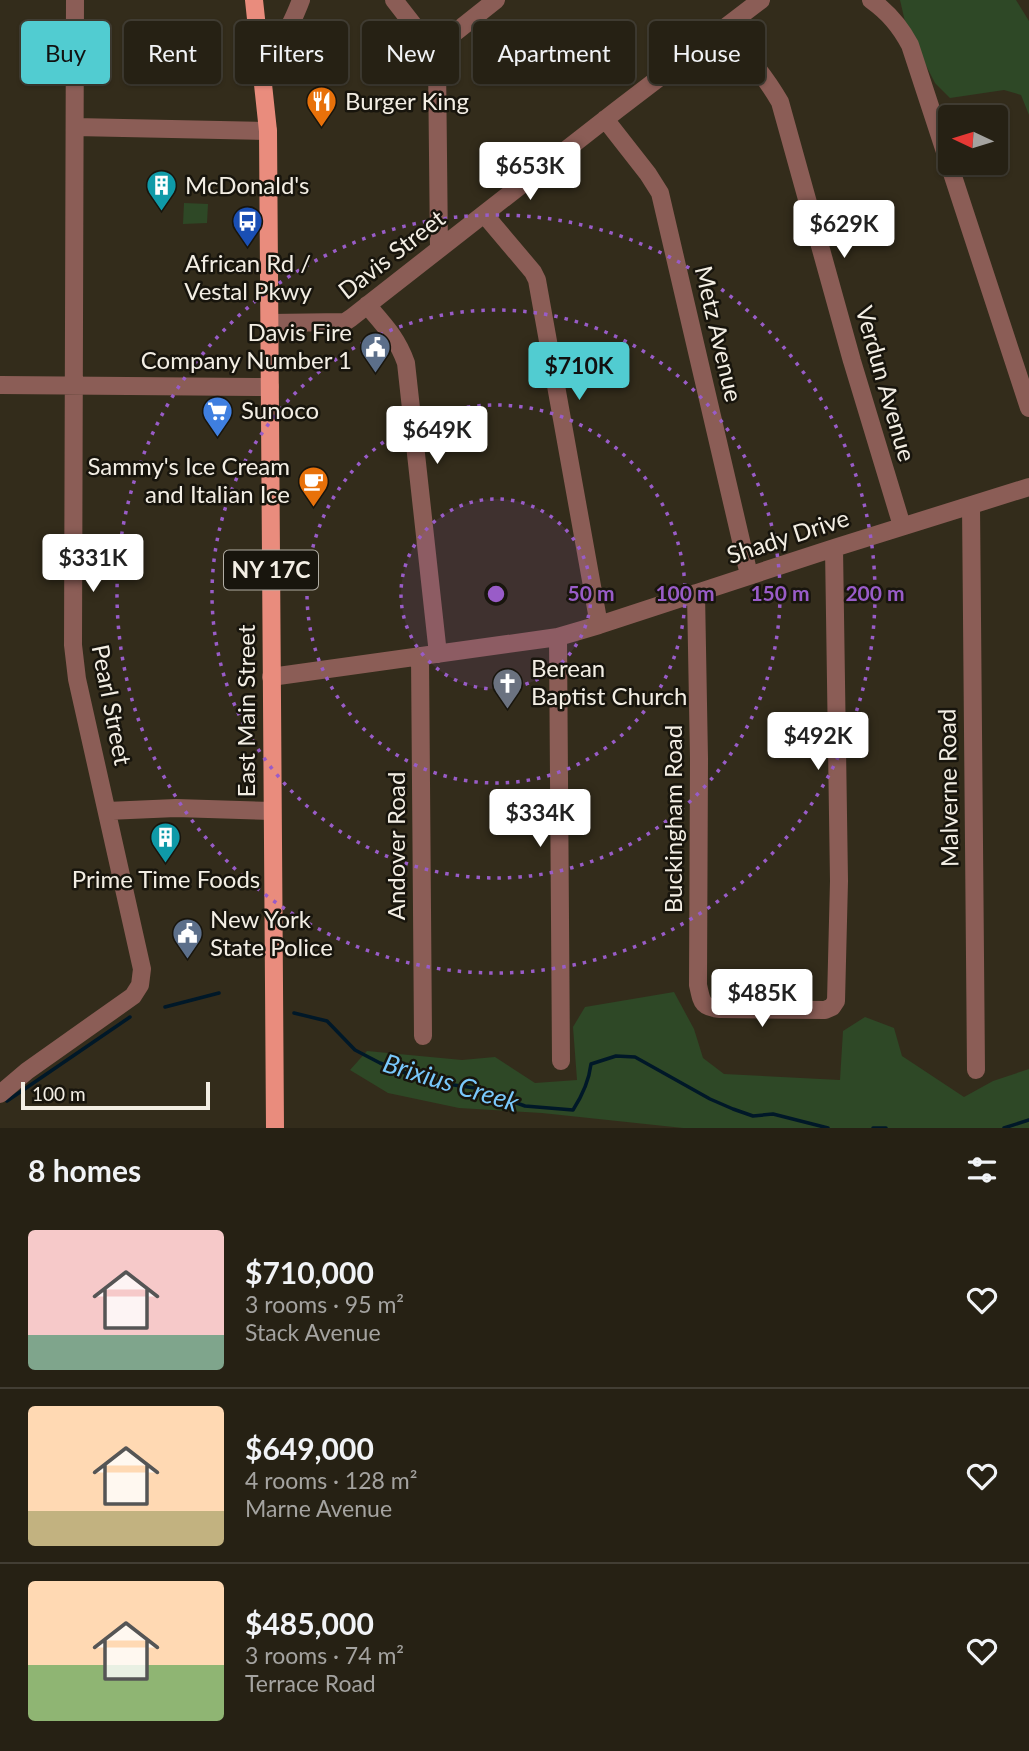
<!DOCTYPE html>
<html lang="en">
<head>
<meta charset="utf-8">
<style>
  :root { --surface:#262114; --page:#2e291d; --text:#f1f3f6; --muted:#a4a3a0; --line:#423e34; --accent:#51ccd1 }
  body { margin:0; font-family:Lato,sans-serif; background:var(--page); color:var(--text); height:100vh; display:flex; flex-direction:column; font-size:26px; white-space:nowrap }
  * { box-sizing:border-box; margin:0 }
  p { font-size:23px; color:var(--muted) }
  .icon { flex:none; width:38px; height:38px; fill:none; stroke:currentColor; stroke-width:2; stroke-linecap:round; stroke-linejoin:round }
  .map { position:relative; height:1128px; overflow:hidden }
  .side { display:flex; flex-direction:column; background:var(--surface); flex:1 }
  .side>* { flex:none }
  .top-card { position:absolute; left:21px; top:21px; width:987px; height:63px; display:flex; gap:14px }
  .needle { width:46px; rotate:274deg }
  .tools { position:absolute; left:938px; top:105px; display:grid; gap:14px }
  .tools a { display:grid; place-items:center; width:70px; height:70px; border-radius:7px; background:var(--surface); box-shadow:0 2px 5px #0004,0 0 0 2px var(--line); font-size:35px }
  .scale { position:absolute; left:21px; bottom:18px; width:189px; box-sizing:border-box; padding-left:7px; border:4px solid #f3eee4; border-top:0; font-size:19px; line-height:24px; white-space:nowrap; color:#f3eee4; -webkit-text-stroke:5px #18150d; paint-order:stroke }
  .price { position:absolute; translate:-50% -60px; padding:0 16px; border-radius:7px; background:#fff; color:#222; font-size:23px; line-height:46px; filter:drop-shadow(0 2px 4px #0008) }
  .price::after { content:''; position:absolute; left:50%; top:42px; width:21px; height:16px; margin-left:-10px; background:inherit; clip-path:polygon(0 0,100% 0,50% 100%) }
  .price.active { background:var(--accent); color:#111 }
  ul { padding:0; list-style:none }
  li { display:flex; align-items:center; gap:21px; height:175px; padding:0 28px }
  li+li { border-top:2px solid var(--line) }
  li span { display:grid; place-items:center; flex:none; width:196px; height:140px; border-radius:7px; color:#555 }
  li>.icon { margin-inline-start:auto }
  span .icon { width:84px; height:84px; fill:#fffc; stroke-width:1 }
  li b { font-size:30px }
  h2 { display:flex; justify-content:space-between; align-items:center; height:84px; padding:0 28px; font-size:30px }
  .pill { padding:0 24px; border-radius:7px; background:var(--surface); box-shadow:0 2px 5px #0004,0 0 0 2px var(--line); font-size:24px; line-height:63px }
  .pill.active { background:var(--accent); color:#111 }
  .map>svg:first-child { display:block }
  .green { fill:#2e4826 }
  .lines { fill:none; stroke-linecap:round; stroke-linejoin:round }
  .stream { stroke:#001828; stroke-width:3.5 }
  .minor { stroke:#8b5d56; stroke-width:18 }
  .major { stroke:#e98c7d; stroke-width:18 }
  .ring { fill:none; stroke:#995cc8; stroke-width:3.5; stroke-dasharray:3.5 7 }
  .labels { text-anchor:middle; stroke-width:5; stroke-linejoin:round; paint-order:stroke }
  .shield { fill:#18150d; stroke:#b1ada4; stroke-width:2 }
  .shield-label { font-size:23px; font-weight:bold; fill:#f3eee4 }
  .poi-label { font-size:24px; fill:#f3eee4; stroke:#18150d; text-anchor:start }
  .street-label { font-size:24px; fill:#f3eee4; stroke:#18150d }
  .water-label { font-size:26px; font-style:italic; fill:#79c8fb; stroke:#18150d }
  .centre { fill:#995cc8; stroke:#18150d; stroke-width:3.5 }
  .ring-label { font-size:21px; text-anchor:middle; font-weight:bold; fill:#995cc8; stroke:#18150d; stroke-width:5; stroke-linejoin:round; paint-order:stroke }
</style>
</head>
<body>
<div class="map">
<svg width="1029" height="1128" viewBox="0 0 1029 1128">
  <rect width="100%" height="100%" fill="#332c1b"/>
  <path class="green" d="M 900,0 L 1016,0 L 1029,21 L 1029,115 L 1021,95 L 1004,90 L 950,98 L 935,83 L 906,26 Z
    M 184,203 L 208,204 L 207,223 L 183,224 Z
    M 674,992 L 694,1029 L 703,1058 L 724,1074 L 840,1080 L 843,1031 L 865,1017 L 894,1028 L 902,1056 L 964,1097 L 993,1081 L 1029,1069 L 1029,1128 L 683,1128 L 542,1113 L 459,1108 L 388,1093 L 350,1070 L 367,1051 L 462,1060 L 495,1057 L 535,1083 L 577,1080 L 573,1027 L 585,1007 Z"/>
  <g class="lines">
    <path class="stream" d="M 165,1007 L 219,993
      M 294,1013 L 327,1021 L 355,1050 L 380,1063 L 426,1081 L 475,1088 L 525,1106 L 573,1110 C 582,1096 589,1081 591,1064 L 616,1056 L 635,1057 L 710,1099 L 733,1109 L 753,1116 L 773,1114 L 828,1128
      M 7,1101 L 130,1017
      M 873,1128 L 886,1128
      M 1004,1128 L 1029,1120"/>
    <path class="minor" d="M 394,0 L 433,50 L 437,61 L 439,249
      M 871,0 C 889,13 900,26 910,45 L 1029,408
      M 724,29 C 744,52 764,74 780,102 L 852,361 L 902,526
      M 433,50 L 496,0
      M 261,53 C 288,34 289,30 301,0
      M 605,119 L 648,174 L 660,193 L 749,575
      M 75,127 L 268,131
      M 484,214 L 533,272 L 537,280 L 599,625
      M 367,305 C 385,326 397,338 406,363 L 438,654
      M 270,323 L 345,322 L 351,318 L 617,110 L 761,0
      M 0,385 L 270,387
      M 971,505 L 976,1070
      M 696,593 L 699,759 L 698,985 C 702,1002 701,1007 720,1009 L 825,1010 L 832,1007 L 836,1001 L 839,881 L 834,548
      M 558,637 L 561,1061
      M 420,656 L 423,1036
      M 271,677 L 558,637 L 599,625 L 834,548 L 1029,487
      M 107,811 L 176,808 L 272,811
      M 0,1094 L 27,1071 L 133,996 L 140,985 L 142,969 L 77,679 L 73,645 L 75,0"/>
    <path class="major" d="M 254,0 L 268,131 L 275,1128"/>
  </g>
  <circle cx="496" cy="594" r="95" fill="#995cc8" fill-opacity=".12"/>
  <g class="ring">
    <circle cx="496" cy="594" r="95"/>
    <circle cx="496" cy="594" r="189"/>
    <circle cx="496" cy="594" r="284"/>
    <circle cx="496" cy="594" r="379"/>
  </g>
  <defs>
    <symbol id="restaurant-pin" viewBox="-11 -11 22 30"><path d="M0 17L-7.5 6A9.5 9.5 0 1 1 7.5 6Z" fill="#e8710a" stroke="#18150d"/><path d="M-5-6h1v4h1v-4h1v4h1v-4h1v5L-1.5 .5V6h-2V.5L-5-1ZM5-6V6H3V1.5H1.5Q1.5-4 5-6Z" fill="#fff"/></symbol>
    <symbol id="building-pin" viewBox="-11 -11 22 30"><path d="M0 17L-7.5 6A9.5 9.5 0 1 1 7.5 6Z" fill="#0f9aa8" stroke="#18150d"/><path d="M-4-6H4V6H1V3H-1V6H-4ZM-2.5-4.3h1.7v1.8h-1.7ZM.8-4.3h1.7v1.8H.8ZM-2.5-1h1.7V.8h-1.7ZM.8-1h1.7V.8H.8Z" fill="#fff"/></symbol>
    <symbol id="bus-pin" viewBox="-11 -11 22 30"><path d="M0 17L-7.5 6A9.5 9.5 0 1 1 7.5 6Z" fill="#1a4fb4" stroke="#18150d"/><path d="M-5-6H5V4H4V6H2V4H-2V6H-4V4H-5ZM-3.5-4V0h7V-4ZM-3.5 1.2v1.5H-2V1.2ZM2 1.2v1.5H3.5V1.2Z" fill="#fff"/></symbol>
    <symbol id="civic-pin" viewBox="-11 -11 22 30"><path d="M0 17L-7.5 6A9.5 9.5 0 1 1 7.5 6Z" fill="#5c6f8a" stroke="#18150d"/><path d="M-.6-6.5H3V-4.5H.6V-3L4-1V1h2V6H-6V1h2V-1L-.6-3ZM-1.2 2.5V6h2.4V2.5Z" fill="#fff"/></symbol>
    <symbol id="supermarket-pin" viewBox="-11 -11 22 30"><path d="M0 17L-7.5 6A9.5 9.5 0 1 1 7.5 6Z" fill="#3f7fe0" stroke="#18150d"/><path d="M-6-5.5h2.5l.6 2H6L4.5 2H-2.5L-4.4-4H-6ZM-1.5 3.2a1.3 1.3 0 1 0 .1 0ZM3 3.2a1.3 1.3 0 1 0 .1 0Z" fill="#fff"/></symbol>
    <symbol id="cafe-pin" viewBox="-11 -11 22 30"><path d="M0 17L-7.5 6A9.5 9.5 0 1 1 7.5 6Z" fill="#e8710a" stroke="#18150d"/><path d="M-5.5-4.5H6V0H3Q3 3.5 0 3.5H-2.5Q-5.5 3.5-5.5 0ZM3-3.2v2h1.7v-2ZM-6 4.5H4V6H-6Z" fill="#fff"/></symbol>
    <symbol id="church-pin" viewBox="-11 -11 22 30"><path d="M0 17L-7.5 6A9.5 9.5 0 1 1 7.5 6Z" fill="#6b7280" stroke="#18150d"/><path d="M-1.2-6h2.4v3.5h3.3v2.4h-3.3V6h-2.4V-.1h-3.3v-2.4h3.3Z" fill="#fff"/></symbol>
  </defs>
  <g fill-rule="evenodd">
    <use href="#restaurant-pin" x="304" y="84" width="35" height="47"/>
    <use href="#building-pin" x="144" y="168" width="35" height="47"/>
    <use href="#bus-pin" x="230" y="204" width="35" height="47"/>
    <use href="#civic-pin" x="358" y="330" width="35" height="47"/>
    <use href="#supermarket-pin" x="200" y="394" width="35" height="47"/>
    <use href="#cafe-pin" x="296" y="464" width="35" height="47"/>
    <use href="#church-pin" x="490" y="666" width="35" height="47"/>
    <use href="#building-pin" x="148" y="820" width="35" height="47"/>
    <use href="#civic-pin" x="170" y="916" width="35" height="47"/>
  </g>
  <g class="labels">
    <rect class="shield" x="224" y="550.5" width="94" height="39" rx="5"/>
    <g class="shield-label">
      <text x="271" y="578">NY 17C</text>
    </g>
    <g class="poi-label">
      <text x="345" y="110">Burger King</text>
      <text x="185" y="194">McDonald's</text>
      <text x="248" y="272" text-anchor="middle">African Rd /<tspan x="248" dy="28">Vestal Pkwy</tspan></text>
      <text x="352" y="341" text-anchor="end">Davis Fire<tspan x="352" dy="28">Company Number 1</tspan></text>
      <text x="241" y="419">Sunoco</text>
      <text x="290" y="475" text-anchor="end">Sammy's Ice Cream<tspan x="290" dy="28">and Italian Ice</tspan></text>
      <text x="531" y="677">Berean<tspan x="531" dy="28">Baptist Church</tspan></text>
      <text x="166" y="888" text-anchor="middle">Prime Time Foods</text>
      <text x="210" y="928">New York<tspan x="210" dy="28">State Police</tspan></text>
    </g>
    <g class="street-label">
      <text transform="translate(392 255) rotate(-38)" y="8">Davis Street</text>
      <text transform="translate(718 334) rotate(77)" y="8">Metz Avenue</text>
      <text transform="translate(885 384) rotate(74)" y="8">Verdun Avenue</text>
      <text transform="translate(788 537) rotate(-18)" y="8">Shady Drive</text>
      <text transform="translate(111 705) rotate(79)" y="8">Pearl Street</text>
      <text transform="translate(247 711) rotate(-90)" y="8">East Main Street</text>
      <text transform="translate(949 788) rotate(-91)" y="8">Malverne Road</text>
      <text transform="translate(674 819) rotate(-90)" y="8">Buckingham Road</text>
      <text transform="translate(397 846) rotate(-90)" y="8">Andover Road</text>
    </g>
    <g class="water-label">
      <text transform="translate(451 1083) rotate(17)" y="9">Brixius Creek</text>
    </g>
  </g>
  <circle cx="496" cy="594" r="10" class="centre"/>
  <g class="ring-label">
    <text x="591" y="601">50 m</text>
    <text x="685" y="601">100 m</text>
    <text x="780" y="601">150 m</text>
    <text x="875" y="601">200 m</text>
  </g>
</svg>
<div class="tools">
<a><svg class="needle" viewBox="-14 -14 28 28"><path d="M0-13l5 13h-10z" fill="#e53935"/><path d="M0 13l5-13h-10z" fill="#a4a3a0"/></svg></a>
</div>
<div class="scale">100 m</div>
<b class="price" style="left:530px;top:202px">$653K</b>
<b class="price" style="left:844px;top:260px">$629K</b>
<b class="price active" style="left:579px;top:402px">$710K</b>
<b class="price" style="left:437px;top:466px">$649K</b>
<b class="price" style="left:93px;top:594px">$331K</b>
<b class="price" style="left:818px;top:772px">$492K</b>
<b class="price" style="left:540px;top:849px">$334K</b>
<b class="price" style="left:762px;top:1029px">$485K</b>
<div class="top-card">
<a class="pill active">Buy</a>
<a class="pill">Rent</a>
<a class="pill">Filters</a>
<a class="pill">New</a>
<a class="pill">Apartment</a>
<a class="pill">House</a>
</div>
</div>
<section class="side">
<h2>8 homes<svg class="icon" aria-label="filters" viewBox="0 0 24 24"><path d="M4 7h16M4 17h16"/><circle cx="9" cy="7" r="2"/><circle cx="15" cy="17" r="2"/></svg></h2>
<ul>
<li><span style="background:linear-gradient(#f6c9c9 75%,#7fa58c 0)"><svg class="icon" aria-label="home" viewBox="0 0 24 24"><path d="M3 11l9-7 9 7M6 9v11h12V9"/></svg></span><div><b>$710,000</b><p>3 rooms · 95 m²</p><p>Stack Avenue</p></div><svg class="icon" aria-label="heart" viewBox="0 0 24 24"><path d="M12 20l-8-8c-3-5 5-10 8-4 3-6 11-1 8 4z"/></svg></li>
<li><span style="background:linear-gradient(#ffd9b3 75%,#c2b280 0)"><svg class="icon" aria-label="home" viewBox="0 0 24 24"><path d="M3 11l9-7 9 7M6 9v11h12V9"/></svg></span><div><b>$649,000</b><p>4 rooms · 128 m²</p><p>Marne Avenue</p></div><svg class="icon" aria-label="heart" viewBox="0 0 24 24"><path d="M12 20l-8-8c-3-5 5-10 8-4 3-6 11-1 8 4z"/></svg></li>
<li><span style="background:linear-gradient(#ffd9b3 60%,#8fb573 0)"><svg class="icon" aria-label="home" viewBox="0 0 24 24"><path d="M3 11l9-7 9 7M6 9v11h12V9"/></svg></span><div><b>$485,000</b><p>3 rooms · 74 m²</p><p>Terrace Road</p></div><svg class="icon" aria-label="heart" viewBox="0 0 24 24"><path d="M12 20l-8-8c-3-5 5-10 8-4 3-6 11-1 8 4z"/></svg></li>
</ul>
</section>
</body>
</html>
